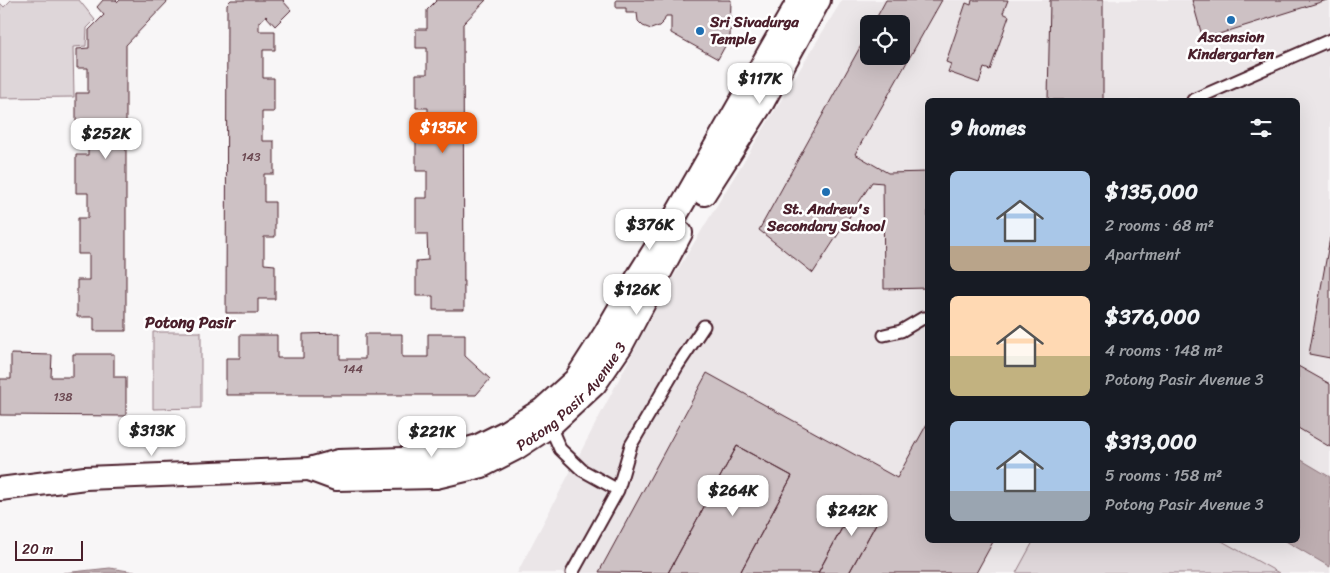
<!DOCTYPE html>
<html lang="en">
<head>
<meta charset="utf-8">
<style>
  :root { --surface:#171b24; --page:#242831; --text:#f1f3f6; --muted:#9ea1a6; --accent:#ea580c }
  body { margin:0; font-family:Sriracha,sans-serif; background:var(--page); color:var(--text); height:100vh; display:flex; flex-direction:column; font-size:19px; white-space:nowrap }
  * { box-sizing:border-box; margin:0 }
  p { font-size:16px; color:var(--muted) }
  .icon { flex:none; width:28px; height:28px; fill:none; stroke:currentColor; stroke-width:2; stroke-linecap:round; stroke-linejoin:round }
  .map { position:relative; flex:1; overflow:hidden }
  .sheet { position:absolute; left:925px; top:98px; width:375px; height:445px; display:flex; flex-direction:column; background:var(--surface); border-radius:8px; box-shadow:0 5px 20px #0002 }
  .sheet>* { flex:none }
  .controls { position:absolute; left:860px; top:15px; display:grid; gap:10px }
  .controls a { display:grid; place-items:center; width:50px; height:50px; border-radius:8px; background:var(--surface); box-shadow:0 5px 20px #0002; font-size:25px }
  .scale { position:absolute; left:15px; bottom:12px; width:68px; box-sizing:border-box; padding-left:5px; border:2px solid #4a1f2b; border-top:0; font-size:14px; line-height:18px; white-space:nowrap; color:#4a1f2b; -webkit-text-stroke:4px #fff; paint-order:stroke }
  .price { position:absolute; translate:-50% -42px; padding:0 11px; border-radius:10px; background:#fff; color:#222; font-size:16px; line-height:32px; filter:drop-shadow(0 1px 2px #0008) }
  .price::after { content:''; position:absolute; left:50%; top:30px; width:15px; height:11px; margin-left:-8px; background:inherit; clip-path:polygon(0 0,100% 0,50% 100%) }
  .price.active { background:var(--accent); color:#fff }
  ul { padding:0; list-style:none }
  li { display:flex; align-items:center; gap:15px; height:125px; padding:0 25px }
  li span { display:grid; place-items:center; flex:none; width:140px; height:100px; border-radius:8px; color:#555 }
  li>.icon { margin-inline-start:auto }
  span .icon { width:60px; height:60px; fill:#fffc; stroke-width:1 }
  li b { font-size:21px }
  h2 { display:flex; justify-content:space-between; align-items:center; height:60px; padding:0 25px; font-size:21px }
  .map>svg:first-child { display:block }
  .built { fill:#ebe6e8; fill-rule:evenodd }
  .green { fill:#ded6d9; stroke:#947a82 }
  .water { fill:#bdadb0; stroke:#8f747b }
  .building { fill:#cdc1c4; stroke:#4a1f2b }
  .lines { fill:none; stroke-linecap:round; stroke-linejoin:round }
  .lane-casing { stroke:#4a1f2b; stroke-width:15 }
  .street-casing { stroke:#4a1f2b; stroke-width:26 }
  .lane { stroke:#fff; stroke-width:11 }
  .street { stroke:#fff; stroke-width:22 }
  .poi-dot { fill:#1f6fb2; stroke:#fff; stroke-width:2 }
  .labels { text-anchor:middle; stroke-width:5; stroke-linejoin:round; paint-order:stroke }
  .number-label { font-size:12px; fill:#6b4851 }
  .poi-label { font-size:15px; font-weight:bold; fill:#4a1f2b; stroke:#fff }
  .street-label { font-size:15px; fill:#4a1f2b; stroke:#fff }
  .neighbourhood-label { font-size:16px; font-weight:bold; fill:#4a1f2b; stroke:#fff }
</style>
</head>
<body>
<div class="map">
<svg width="1330" height="573" viewBox="0 0 1330 573">
  <rect width="100%" height="100%" fill="#f8f6f7"/>
  <filter id="ink" filterUnits="userSpaceOnUse"><feTurbulence type="fractalNoise" baseFrequency=".02" numOctaves="2"/><feDisplacementMap in="SourceGraphic" scale="10" xChannelSelector="R" yChannelSelector="G"/><feConvolveMatrix kernelMatrix="1 2 1 2 8 2 1 2 1" color-interpolation-filters="sRGB"/></filter>
  <g filter="url(#ink)">
    <path class="built" d="M 842,0 L 1330,0 L 1330,573 L 517,573 L 669,284 ZM 869,24 L 901,24 L 901,56 L 869,56 ZM 928,100 L 1298,100 L 1298,540 L 928,540 Z"/>
    <path class="green" d="M 11,0 L 79,0 L 95,20 L 87,28 L 86,46 L 73,47 L 74,97 L 0,98 L 0,3 L 4,7 Z
      M 153,332 L 201,332 L 201,408 L 153,409 Z
      M 1034,540 L 1220,540 L 1279,573 L 1016,573 Z"/>
    <path class="water" d="M 1298,458 L 1330,477 L 1330,567 L 1284,540 L 1298,540 Z
      M 110,568 L 141,573 L 63,573 Z"/>
    <path class="building" d="M 103,0 L 116,0 L 118,2 L 120,0 L 169,0 L 126,45 L 126,331 L 94,331 L 94,317 L 77,317 L 77,280 L 89,280 L 89,254 L 78,254 L 78,218 L 88,218 L 88,193 L 76,193 L 76,155 L 88,155 L 88,131 L 76,131 L 76,93 L 88,93 L 88,68 L 77,68 L 77,49 L 89,48 L 89,30 L 104,15 L 97,7 Z
      M 231,0 L 284,0 L 283,1 L 291,10 L 275,26 L 266,16 L 259,22 L 259,31 L 275,31 L 275,50 L 263,50 L 263,78 L 274,78 L 274,112 L 262,112 L 262,141 L 274,141 L 274,174 L 264,174 L 264,202 L 275,202 L 275,237 L 264,237 L 264,264 L 275,265 L 275,299 L 258,299 L 258,313 L 226,313 L 227,4 Z
      M 437,0 L 486,0 L 463,24 L 464,310 L 433,310 L 433,296 L 416,296 L 416,261 L 428,260 L 427,234 L 416,234 L 416,198 L 427,198 L 427,171 L 416,171 L 416,136 L 428,136 L 428,108 L 416,108 L 416,74 L 427,74 L 427,48 L 416,48 L 416,29 L 427,29 L 427,10 Z
      M 616,0 L 731,0 L 730,37 L 718,59 L 671,33 L 671,16 L 666,16 L 664,21 L 659,26 L 651,29 L 643,26 L 638,21 L 637,13 L 626,13 L 626,8 L 616,8 Z
      M 886,0 L 942,0 L 855,154 L 888,173 L 928,172 L 928,288 L 884,289 L 883,183 L 872,182 L 813,273 L 759,230 L 869,31 L 869,56 L 901,56 L 901,24 L 873,24 Z
      M 972,0 L 1008,0 L 1003,13 L 1009,16 L 990,70 L 984,68 L 979,83 L 948,72 L 951,64 L 946,62 L 966,3 L 971,5 Z
      M 1050,0 L 1103,0 L 1103,100 L 1048,100 Z
      M 1192,0 L 1327,0 L 1203,39 Z
      M 1330,238 L 1330,358 L 1309,354 Z
      M 340,333 L 340,359 L 365,359 L 365,334 L 402,334 L 402,357 L 428,357 L 428,334 L 465,334 L 465,356 L 490,379 L 476,395 L 226,395 L 226,358 L 240,358 L 240,335 L 277,335 L 277,358 L 303,358 L 303,334 Z
      M 11,354 L 52,355 L 51,377 L 73,377 L 73,354 L 114,354 L 114,377 L 126,377 L 126,416 L 0,415 L 0,379 L 11,379 Z
      M 1298,366 L 1330,384 L 1330,447 L 1298,428 Z
      M 707,373 L 897,478 L 928,422 L 928,540 L 994,540 L 976,573 L 849,573 L 884,509 L 859,496 L 818,573 L 740,573 L 792,476 L 737,446 L 668,573 L 599,572 Z
      M 737,446 L 792,476 L 740,573 L 668,573 Z
      M 859,496 L 884,509 L 849,573 L 818,573 Z"/>
    <g class="lines">
      <defs>
        <path id="lane" d="M 1193,100 L 1330,40
          M 884,335 L 901,331 L 923,318 L 928,318
          M 550,426 L 560,449 L 582,470 L 618,490
          M 572,573 L 618,490 L 631,445 L 678,365 L 704,326"/>
        <g id="street">
          <path d="M 704,194 L 763,102 L 819,0"/>
          <path id="s1" d="M 309,469 L 336,479 L 436,477 L 482,466 L 515,449 L 550,426 L 595,384 L 621,346 L 681,233"/>
          <path d="M 0,489 L 85,478 L 309,469 L 338,461 L 436,458 L 478,446 L 504,433 L 543,409 L 575,380 L 604,335 L 640,273 L 672,222 L 799,0"/>
        </g>
      </defs>
      <use href="#lane" class="lane-casing"/>
      <use href="#street" class="street-casing"/>
      <use href="#lane" class="lane"/>
      <use href="#street" class="street"/>
    </g>
  </g>
  <g class="poi-dot">
    <circle cx="1231" cy="20" r="5"/>
    <circle cx="700" cy="31" r="5"/>
    <circle cx="826" cy="192" r="5"/>
  </g>
  <g class="labels">
    <g class="number-label">
      <text x="251" y="161">143</text>
      <text x="353" y="373">144</text>
      <text x="63" y="401">138</text>
    </g>
    <g class="poi-label">
      <text x="710" y="27" text-anchor="start">Sri Sivadurga<tspan x="710" dy="17">Temple</tspan></text>
      <text x="1231" y="42">Ascension<tspan x="1231" dy="17">Kindergarten</tspan></text>
      <text x="826" y="214">St. Andrew's<tspan x="826" dy="17">Secondary School</tspan></text>
    </g>
    <g class="street-label">
      <text dy="5" stroke="none"><textPath href="#s1" startOffset="291">Potong Pasir Avenue 3</textPath></text>
    </g>
    <g class="neighbourhood-label">
      <text x="190" y="328">Potong Pasir</text>
    </g>
  </g>
</svg>
<div class="controls">
<a><svg class="icon" aria-label="locate" viewBox="0 0 24 24"><circle cx="12" cy="12" r="6"/><path d="M12 2v4M12 18v4M2 12h4M18 12h4"/></svg></a>
</div>
<div class="scale">20 m</div>
<b class="price" style="left:760px;top:105px">$117K</b>
<b class="price active" style="left:443px;top:154px">$135K</b>
<b class="price" style="left:106px;top:160px">$252K</b>
<b class="price" style="left:650px;top:251px">$376K</b>
<b class="price" style="left:637px;top:316px">$126K</b>
<b class="price" style="left:152px;top:457px">$313K</b>
<b class="price" style="left:432px;top:458px">$221K</b>
<b class="price" style="left:733px;top:517px">$264K</b>
<b class="price" style="left:852px;top:537px">$242K</b>
<section class="sheet">
<h2>9 homes<svg class="icon" aria-label="filters" viewBox="0 0 24 24"><path d="M4 7h16M4 17h16"/><circle cx="9" cy="7" r="2"/><circle cx="15" cy="17" r="2"/></svg></h2>
<ul>
<li><span style="background:linear-gradient(#a9c7e8 75%,#b9a48a 0)"><svg class="icon" aria-label="home" viewBox="0 0 24 24"><path d="M3 11l9-7 9 7M6 9v11h12V9"/></svg></span><div><b>$135,000</b><p>2 rooms · 68 m²</p><p>Apartment</p></div></li>
<li><span style="background:linear-gradient(#ffd9b3 60%,#c2b280 0)"><svg class="icon" aria-label="home" viewBox="0 0 24 24"><path d="M3 11l9-7 9 7M6 9v11h12V9"/></svg></span><div><b>$376,000</b><p>4 rooms · 148 m²</p><p>Potong Pasir Avenue 3</p></div></li>
<li><span style="background:linear-gradient(#a9c7e8 70%,#9aa5b1 0)"><svg class="icon" aria-label="home" viewBox="0 0 24 24"><path d="M3 11l9-7 9 7M6 9v11h12V9"/></svg></span><div><b>$313,000</b><p>5 rooms · 158 m²</p><p>Potong Pasir Avenue 3</p></div></li>
</ul>
</section>
</div>
</body>
</html>
